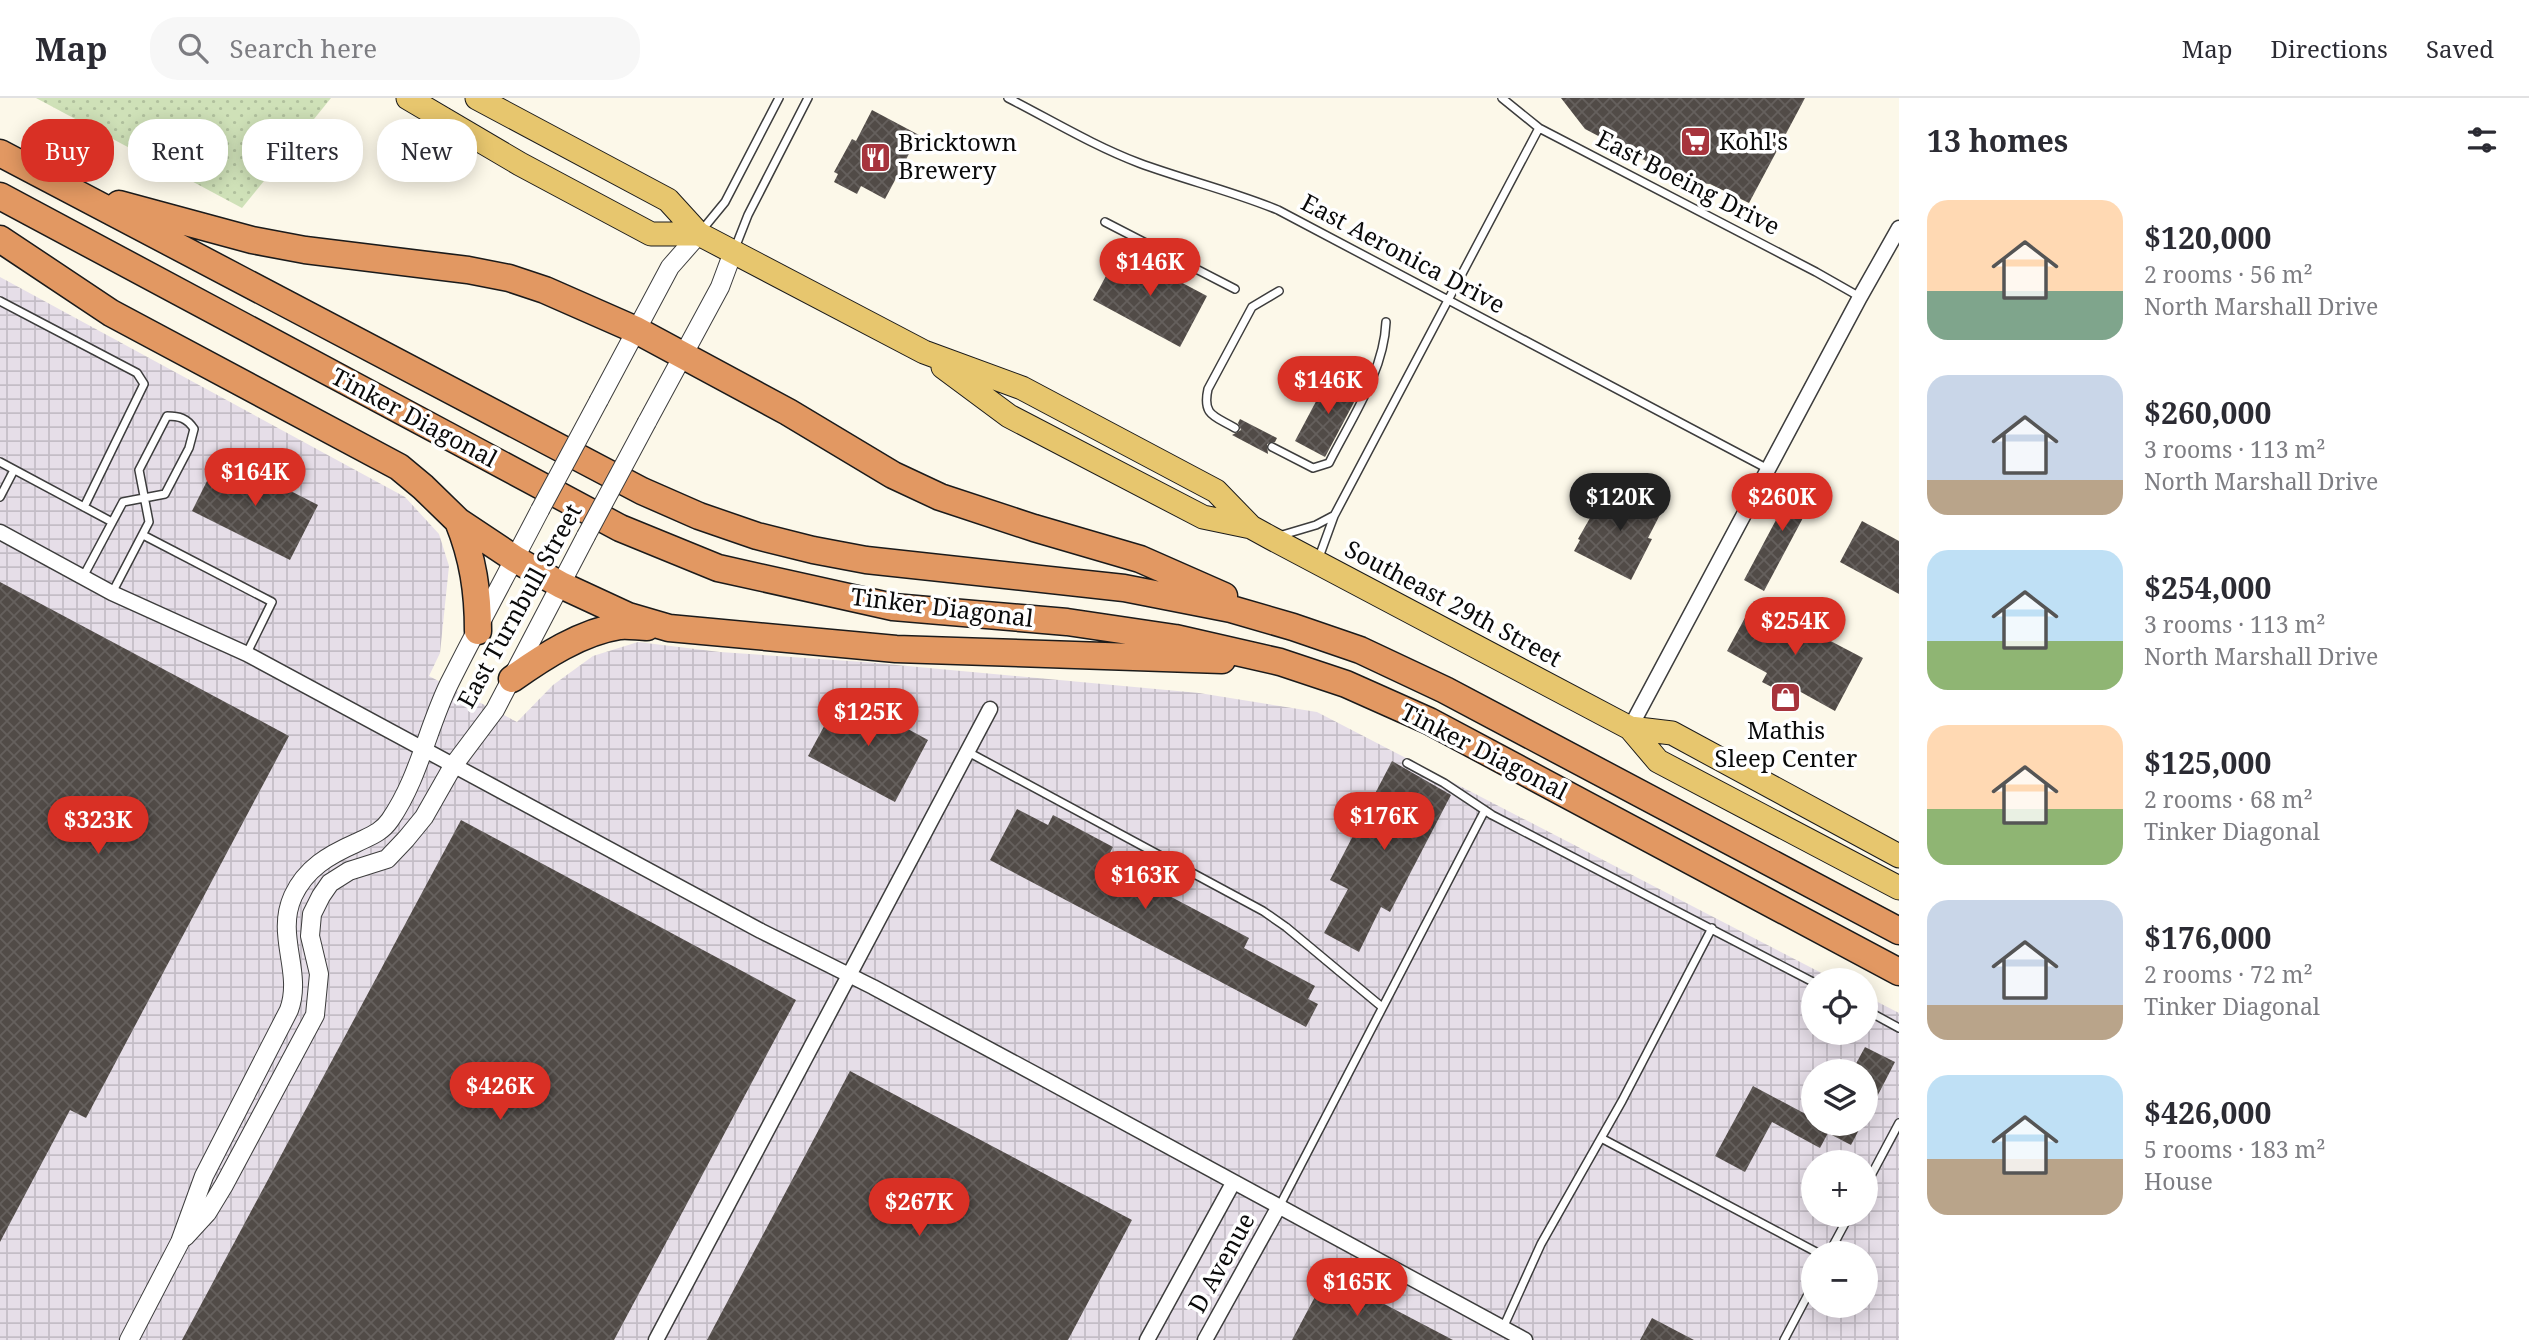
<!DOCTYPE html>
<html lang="en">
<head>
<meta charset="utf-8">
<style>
  :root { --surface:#fff; --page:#f7f7f7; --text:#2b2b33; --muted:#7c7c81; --line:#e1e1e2; --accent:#d93025 }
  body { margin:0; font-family:"Noto Serif",serif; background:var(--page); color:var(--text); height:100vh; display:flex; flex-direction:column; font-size:26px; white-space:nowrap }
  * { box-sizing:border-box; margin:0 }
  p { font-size:23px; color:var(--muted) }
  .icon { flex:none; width:38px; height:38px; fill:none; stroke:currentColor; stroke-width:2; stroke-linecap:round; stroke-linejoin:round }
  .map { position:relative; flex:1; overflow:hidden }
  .panel { display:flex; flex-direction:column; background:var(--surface); width:630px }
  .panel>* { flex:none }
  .hud { position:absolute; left:21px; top:21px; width:665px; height:63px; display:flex; gap:14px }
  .controls { position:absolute; left:1801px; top:870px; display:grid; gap:14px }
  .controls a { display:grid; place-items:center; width:77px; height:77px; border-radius:50%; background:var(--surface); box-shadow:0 4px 18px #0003; font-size:35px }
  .price { position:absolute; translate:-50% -60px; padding:0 16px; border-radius:24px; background:var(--accent); color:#fff; font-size:23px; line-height:46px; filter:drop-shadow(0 2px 4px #0008) }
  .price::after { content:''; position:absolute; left:50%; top:42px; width:21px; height:16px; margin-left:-10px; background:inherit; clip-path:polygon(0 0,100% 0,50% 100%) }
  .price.active { background:#222; color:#fff }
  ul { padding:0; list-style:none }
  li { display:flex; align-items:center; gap:21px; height:175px; padding:0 28px }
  li span { display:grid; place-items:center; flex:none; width:196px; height:140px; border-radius:21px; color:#555 }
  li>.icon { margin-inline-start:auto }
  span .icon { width:84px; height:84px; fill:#fffc; stroke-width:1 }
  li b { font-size:30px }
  h2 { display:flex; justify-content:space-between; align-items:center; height:84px; padding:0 28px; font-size:30px }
  .chip { padding:0 24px; border-radius:28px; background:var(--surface); box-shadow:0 4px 18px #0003; font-size:24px; line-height:63px }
  .chip.active { background:var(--accent); color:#fff }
  header { display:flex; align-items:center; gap:42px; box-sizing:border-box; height:98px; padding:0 35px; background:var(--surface); border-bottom:2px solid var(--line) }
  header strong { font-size:33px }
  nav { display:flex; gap:38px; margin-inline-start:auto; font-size:24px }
  .search { width:490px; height:63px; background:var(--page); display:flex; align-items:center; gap:18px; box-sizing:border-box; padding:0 24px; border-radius:28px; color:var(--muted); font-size:26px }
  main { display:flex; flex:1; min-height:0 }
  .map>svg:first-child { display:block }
  .industrial { fill:url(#industrial-grid); fill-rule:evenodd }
  .park { fill:url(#park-dots) }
  .building { fill:url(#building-cross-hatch) }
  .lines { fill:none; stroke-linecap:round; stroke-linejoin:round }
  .service-casing { stroke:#3d3d3d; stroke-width:10 }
  .minor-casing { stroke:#3d3d3d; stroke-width:17 }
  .tertiary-casing { stroke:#3d3d3d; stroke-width:20 }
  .primary-casing { stroke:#1b1b1b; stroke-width:25 }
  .motorway-casing { stroke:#1b1b1b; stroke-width:29 }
  .service { stroke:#fff; stroke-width:7 }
  .minor { stroke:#fff; stroke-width:14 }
  .tertiary { stroke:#fff; stroke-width:18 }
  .primary { stroke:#e7c66e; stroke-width:23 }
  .motorway { stroke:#e29862; stroke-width:26 }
  .tertiary-bridge-casing { stroke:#3d3d3d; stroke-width:20; stroke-linecap:butt }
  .tertiary-bridge { stroke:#fff; stroke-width:18 }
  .labels { text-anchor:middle; stroke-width:7; stroke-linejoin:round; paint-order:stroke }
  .poi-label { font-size:24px; fill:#0a0a0a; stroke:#fff; text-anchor:start }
  .street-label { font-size:24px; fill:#0a0a0a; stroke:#fff }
</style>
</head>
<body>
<header>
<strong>Map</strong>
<div class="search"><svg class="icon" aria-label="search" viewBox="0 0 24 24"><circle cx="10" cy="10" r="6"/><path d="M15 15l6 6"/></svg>Search here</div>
<nav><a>Map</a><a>Directions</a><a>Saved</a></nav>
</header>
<main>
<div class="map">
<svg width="1899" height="1242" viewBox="0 0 1899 1242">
  <defs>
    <pattern id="industrial-grid" width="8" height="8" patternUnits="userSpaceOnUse" patternTransform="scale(1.75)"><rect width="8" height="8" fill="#e6dee8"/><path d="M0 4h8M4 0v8" fill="none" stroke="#c4bdc6"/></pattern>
    <pattern id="park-dots" width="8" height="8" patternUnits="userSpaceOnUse" patternTransform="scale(1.75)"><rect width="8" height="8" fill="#cfe1b8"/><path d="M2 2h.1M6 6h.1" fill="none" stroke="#b0c09d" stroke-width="1.8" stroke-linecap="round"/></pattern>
    <pattern id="building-cross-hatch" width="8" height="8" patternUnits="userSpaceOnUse" patternTransform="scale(1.75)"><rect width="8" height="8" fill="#514b47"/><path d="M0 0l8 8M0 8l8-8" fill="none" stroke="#65605d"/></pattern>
  </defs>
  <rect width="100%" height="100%" fill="#fcf8e9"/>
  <path class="industrial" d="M 0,179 L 405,399 L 439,436 L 449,468 L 440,555 L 429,578 L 517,624 L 553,587 L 593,558 L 638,544 L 720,554 L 864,564 L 1199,595 L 1317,614 L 1835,882 L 1813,882 L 1813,934 L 1866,934 L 1866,898 L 1899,915 L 1899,1242 L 0,1242 ZM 1813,973 L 1866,973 L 1866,1026 L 1813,1026 ZM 1813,1064 L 1866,1064 L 1866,1116 L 1813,1116 ZM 1813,1155 L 1866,1155 L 1866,1208 L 1813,1208 Z"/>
  <path class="park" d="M 36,0 L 331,0 L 242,110 Z"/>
  <path class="building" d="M 1561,0 L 1805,0 L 1749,105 L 1710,86 L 1686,84 L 1585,31 Z
    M 872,12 L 919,37 L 885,101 L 861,88 L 857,96 L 834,84 L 838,76 L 834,74 L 852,41 L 856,43 Z
    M 1120,152 L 1207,198 L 1180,249 L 1093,202 Z
    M 1330,277 L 1360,293 L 1325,359 L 1295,343 Z
    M 1240,321 L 1277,340 L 1275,344 L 1267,346 L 1268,356 L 1232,337 L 1241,332 L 1238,325 Z
    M 220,357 L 318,407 L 290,462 L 192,413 Z
    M 1800,377 L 1820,388 L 1764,493 L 1744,482 Z
    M 1606,392 L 1642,410 L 1649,396 L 1666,405 L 1648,440 L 1652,441 L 1631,482 L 1574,453 L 1580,442 L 1578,441 Z
    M 1862,423 L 1899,443 L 1899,496 L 1840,464 Z
    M 0,484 L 289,638 L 86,1020 L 70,1012 L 0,1144 Z
    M 1754,503 L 1863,560 L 1835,613 L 1799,593 L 1795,601 L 1762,584 L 1767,575 L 1727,553 Z
    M 842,595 L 928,642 L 895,704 L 808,658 Z
    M 1392,663 L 1451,697 L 1390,814 L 1381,809 L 1359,854 L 1324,835 L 1348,791 L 1330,782 Z
    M 1017,711 L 1048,727 L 1053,717 L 1113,749 L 1105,764 L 1249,840 L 1244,850 L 1315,888 L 1308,901 L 1318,906 L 1306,929 L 990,762 Z
    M 461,722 L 796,902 L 614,1242 L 182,1242 Z
    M 1865,949 L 1895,964 L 1866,1020 L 1866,973 L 1852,973 Z
    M 850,973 L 1132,1122 L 1068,1242 L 707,1242 Z
    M 1753,988 L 1813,1020 L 1813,1026 L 1862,1026 L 1851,1047 L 1828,1035 L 1820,1050 L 1772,1024 L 1745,1074 L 1715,1058 Z
    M 1327,1176 L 1453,1242 L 1292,1242 Z
    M 1652,1220 L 1694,1242 L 1640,1242 Z"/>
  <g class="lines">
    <defs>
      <path id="service" d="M 1008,0 C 1051,22 1094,48 1139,65 C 1185,82 1232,93 1278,112 L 1768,371
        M 1502,0 L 1539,30 L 1816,174 L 1860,199
        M 1105,124 L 1235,191
        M 702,132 L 725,104 L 779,0
        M 735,150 L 748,117 L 808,0
        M 0,203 L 137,275 L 144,286 L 84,409
        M 1235,330 C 1215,318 1202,318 1208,291 L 1252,209 L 1279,193
        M 1272,349 L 1313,370 L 1329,365 C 1351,321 1384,274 1386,224
        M 0,364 L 112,424
        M 0,399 L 14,372
        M 143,437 L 272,504 L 247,555
        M 1279,438 L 1316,427 L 1333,418
        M 1318,462 L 1334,418 L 1539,30
        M 83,479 L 123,404 L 165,396 L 189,350 L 194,331 C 187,320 179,318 167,318 L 139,372 L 149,424 L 112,495
        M 968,654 L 1263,813 L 1286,829 L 1382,909
        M 1407,665 L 1444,685 L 1492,717 L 1813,884
        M 1866,912 L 1899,930
        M 1601,1040 L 1818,1155
        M 1866,1087 L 1899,1025
        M 1279,1109 L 1485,712
        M 1829,1155 L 1850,1116
        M 1503,1230 L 1541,1146 L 1622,1003 L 1712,830
        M 1784,1242 L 1813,1187"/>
      <path id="minor" d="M 0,434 L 112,495 L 247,556 L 761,833 L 873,889 L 1048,983 L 1525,1242
        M 1630,630 L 1860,199 L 1899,130
        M 656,1242 L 990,611
        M 1147,1242 L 1233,1085
        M 1205,1242 L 1278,1110"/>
      <path id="tertiary" d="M 599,302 L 670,169 L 699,136
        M 647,324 L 720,189 L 733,154
        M 185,1139 L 207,1115 L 224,1087 L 315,917 L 319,876 L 310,838 L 312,816 L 321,798 L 330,785 L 349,773 L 387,761 L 406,741 L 424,719 L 453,668 L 495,612 L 586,438
        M 129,1242 L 180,1144 L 204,1078 L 289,912 C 303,873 275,838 293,798 C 306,770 329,757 356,745 C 370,738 381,735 390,722 C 419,680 427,631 449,586 C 478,528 510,470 540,412"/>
      <path id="primary" d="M 408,0 L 520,66 L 651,136 L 699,136
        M 477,0 L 668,102 L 699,136 L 924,254 L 1022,290 L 1216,393 L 1251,429 L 1271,440 L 1630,630 L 1672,635 L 1899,758
        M 943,269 L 1009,318 L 1203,419 L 1251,429
        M 1630,630 L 1658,663 L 1899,790"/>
      <path id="motorway" d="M 0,55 L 642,393 L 699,418 L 757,438 L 813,452 L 866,462 L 1124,490 L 1231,511 L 1293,529 L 1360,552 L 1445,592 L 1899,833
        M 0,98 L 620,430 L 718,470 L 893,509 L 1067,524 L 1175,540 L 1280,564 L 1346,586 L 1429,623 L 1899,874
        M 119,106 L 252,142 L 305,152 L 468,172 L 509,180 L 545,192 L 636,232 L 788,314 L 893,377 L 940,399 L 1034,430 L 1140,461 L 1224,498
        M 0,141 L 111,215 L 399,369 L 423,389 L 458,423 L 515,461 L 561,487 L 628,518 L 669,530 L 896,551 L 1222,562
        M 458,423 C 473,460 478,494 478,533
        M 512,581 C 543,559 581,534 620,528 C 628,527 639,529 647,529"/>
    </defs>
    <use href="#service" class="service-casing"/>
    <use href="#minor" class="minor-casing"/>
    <use href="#tertiary" class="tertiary-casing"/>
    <use href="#primary" class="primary-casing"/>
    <use href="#motorway" class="motorway-casing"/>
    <use href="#service" class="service"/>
    <use href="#minor" class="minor"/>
    <use href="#tertiary" class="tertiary"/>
    <use href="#primary" class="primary"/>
    <use href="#motorway" class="motorway"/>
    <defs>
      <path id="tertiary-bridge" d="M 540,412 L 599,302
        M 586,438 L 647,324"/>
    </defs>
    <use href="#tertiary-bridge" class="tertiary-bridge-casing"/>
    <use href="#tertiary-bridge" class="tertiary-bridge"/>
  </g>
  <defs>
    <symbol id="supermarket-square" viewBox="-11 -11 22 22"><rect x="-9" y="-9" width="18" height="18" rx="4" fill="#a7343d" stroke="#fff"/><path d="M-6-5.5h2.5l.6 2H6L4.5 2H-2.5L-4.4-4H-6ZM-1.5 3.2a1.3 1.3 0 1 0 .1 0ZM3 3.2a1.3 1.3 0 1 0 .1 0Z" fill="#fff"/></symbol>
    <symbol id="restaurant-square" viewBox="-11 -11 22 22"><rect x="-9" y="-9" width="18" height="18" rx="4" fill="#a7343d" stroke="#fff"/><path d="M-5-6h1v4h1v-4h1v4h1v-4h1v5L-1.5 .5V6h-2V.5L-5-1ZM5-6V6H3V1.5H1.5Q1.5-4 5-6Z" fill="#fff"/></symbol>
    <symbol id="shop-square" viewBox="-11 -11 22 22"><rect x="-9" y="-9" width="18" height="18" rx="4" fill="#a7343d" stroke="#fff"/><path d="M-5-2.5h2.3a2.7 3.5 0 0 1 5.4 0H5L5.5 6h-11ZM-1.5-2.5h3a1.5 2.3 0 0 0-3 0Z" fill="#fff"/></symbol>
  </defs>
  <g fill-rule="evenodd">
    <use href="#supermarket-square" x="1678" y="26" width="35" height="35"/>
    <use href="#restaurant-square" x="858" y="42" width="35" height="35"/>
    <use href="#shop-square" x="1768" y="582" width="35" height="35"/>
  </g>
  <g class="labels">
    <g class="poi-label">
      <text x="1719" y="52">Kohl's</text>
      <text x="898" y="53">Bricktown<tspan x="898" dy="28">Brewery</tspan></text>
      <text x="1786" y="641" text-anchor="middle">Mathis<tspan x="1786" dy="28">Sleep Center</tspan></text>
    </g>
    <g class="street-label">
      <text transform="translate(1688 85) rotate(27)" y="8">East Boeing Drive</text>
      <text transform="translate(1403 156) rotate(28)" y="8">East Aeronica Drive</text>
      <text transform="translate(414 320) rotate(28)" y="8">Tinker Diagonal</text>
      <text transform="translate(1453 506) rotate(28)" y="8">Southeast 29th Street</text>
      <text transform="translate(520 508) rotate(-61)" y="8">East Turnbull Street</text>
      <text transform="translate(942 510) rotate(7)" y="8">Tinker Diagonal</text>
      <text transform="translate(1484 654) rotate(27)" y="8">Tinker Diagonal</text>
      <text transform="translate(1222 1165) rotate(-61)" y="8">D Avenue</text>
    </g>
  </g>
</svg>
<div class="controls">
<a><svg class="icon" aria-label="locate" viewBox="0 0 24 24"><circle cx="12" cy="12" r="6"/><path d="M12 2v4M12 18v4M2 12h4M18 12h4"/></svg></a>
<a><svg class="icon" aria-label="layers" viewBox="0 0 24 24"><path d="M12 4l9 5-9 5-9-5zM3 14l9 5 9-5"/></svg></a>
<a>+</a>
<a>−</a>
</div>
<b class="price" style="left:1150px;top:200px">$146K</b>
<b class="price" style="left:1328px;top:318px">$146K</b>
<b class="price" style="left:255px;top:410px">$164K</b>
<b class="price active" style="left:1620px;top:435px">$120K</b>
<b class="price" style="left:1782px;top:435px">$260K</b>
<b class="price" style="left:1795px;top:559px">$254K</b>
<b class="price" style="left:868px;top:650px">$125K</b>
<b class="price" style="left:1384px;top:754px">$176K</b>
<b class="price" style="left:98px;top:758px">$323K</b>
<b class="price" style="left:1145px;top:813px">$163K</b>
<b class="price" style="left:500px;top:1024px">$426K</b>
<b class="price" style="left:919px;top:1140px">$267K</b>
<b class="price" style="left:1357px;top:1220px">$165K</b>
<div class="hud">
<a class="chip active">Buy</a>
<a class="chip">Rent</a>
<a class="chip">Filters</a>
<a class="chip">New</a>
</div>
</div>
<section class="panel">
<h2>13 homes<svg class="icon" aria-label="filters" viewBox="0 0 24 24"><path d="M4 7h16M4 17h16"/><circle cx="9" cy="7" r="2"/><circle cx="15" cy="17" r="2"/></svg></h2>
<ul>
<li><span style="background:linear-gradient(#ffd9b3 65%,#7fa58c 0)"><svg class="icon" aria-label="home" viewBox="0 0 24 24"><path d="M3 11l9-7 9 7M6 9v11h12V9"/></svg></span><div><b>$120,000</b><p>2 rooms · 56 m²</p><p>North Marshall Drive</p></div></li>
<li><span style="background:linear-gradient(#c9d6e8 75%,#b9a48a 0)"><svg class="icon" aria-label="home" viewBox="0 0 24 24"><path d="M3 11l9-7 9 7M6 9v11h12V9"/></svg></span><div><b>$260,000</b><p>3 rooms · 113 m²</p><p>North Marshall Drive</p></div></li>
<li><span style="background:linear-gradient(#bfe0f5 65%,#8fb573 0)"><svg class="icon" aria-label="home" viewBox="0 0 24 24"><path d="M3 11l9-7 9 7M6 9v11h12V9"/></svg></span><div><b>$254,000</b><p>3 rooms · 113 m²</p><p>North Marshall Drive</p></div></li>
<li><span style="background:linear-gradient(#ffd9b3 60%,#8fb573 0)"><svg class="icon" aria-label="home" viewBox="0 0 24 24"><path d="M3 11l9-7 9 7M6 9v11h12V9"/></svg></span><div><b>$125,000</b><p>2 rooms · 68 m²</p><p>Tinker Diagonal</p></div></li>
<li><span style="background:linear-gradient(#c9d6e8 75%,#b9a48a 0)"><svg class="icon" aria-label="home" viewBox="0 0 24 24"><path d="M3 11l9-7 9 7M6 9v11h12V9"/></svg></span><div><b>$176,000</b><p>2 rooms · 72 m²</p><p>Tinker Diagonal</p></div></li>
<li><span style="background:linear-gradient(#bfe0f5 60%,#b9a48a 0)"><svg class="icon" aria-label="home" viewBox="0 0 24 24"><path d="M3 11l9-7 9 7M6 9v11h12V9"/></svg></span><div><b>$426,000</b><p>5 rooms · 183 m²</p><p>House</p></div></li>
</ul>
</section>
</main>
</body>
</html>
